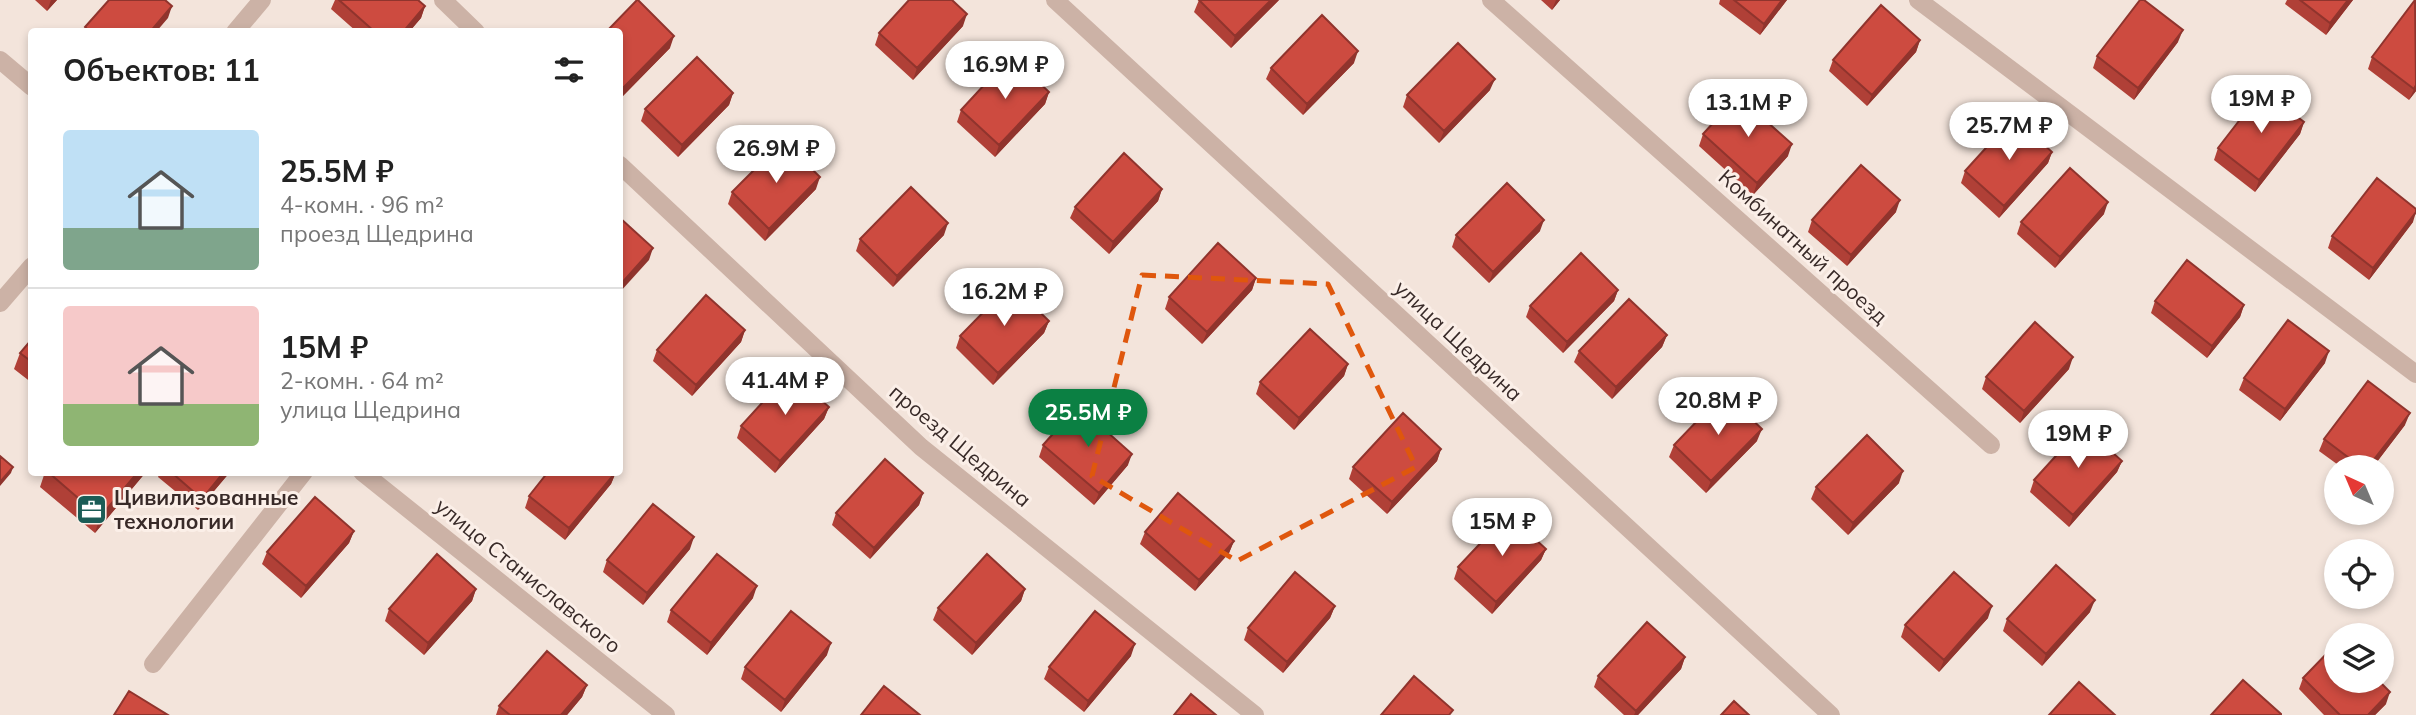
<!DOCTYPE html>
<html lang="ru">
<head>
<meta charset="utf-8">
<style>
  :root { --surface:#fff; --page:#f2f2f2; --text:#222; --muted:#767676; --line:#e0e0e0; --accent:#0b8043 }
  body { margin:0; font-family:Mulish,sans-serif; background:var(--page); color:var(--text); height:100vh; display:flex; flex-direction:column; font-size:26px; white-space:nowrap }
  * { box-sizing:border-box; margin:0 }
  p { font-size:23px; color:var(--muted) }
  .icon { flex:none; width:38px; height:38px; fill:none; stroke:currentColor; stroke-width:2; stroke-linecap:round; stroke-linejoin:round }
  .map { position:relative; flex:1; overflow:hidden }
  .panel { position:absolute; left:28px; top:28px; width:595px; height:448px; display:flex; flex-direction:column; background:var(--surface); border-radius:7px; box-shadow:0 4px 10px #0003 }
  .panel>* { flex:none }
  .needle { width:46px; rotate:316deg }
  .fabs { position:absolute; left:2324px; top:455px; display:grid; gap:14px }
  .fabs a { display:grid; place-items:center; width:70px; height:70px; border-radius:50%; background:var(--surface); box-shadow:0 4px 10px #0003; font-size:35px }
  .price { position:absolute; translate:-50% -60px; padding:0 16px; border-radius:24px; background:#fff; color:#222; font-size:23px; line-height:46px; filter:drop-shadow(0 2px 4px #0008) }
  .price::after { content:''; position:absolute; left:50%; top:42px; width:21px; height:16px; margin-left:-10px; background:inherit; clip-path:polygon(0 0,100% 0,50% 100%) }
  .price.on { background:var(--accent); color:#fff }
  ul { padding:0; list-style:none }
  li { display:flex; align-items:center; gap:21px; height:175px; padding:0 35px }
  li+li { border-top:2px solid var(--line) }
  li span { display:grid; place-items:center; flex:none; width:196px; height:140px; border-radius:7px; color:#555 }
  li>.icon { margin-inline-start:auto }
  span .icon { width:84px; height:84px; fill:#fffc; stroke-width:1 }
  li b { font-size:30px }
  h2 { display:flex; justify-content:space-between; align-items:center; height:84px; padding:0 35px; font-size:30px }
  .map>svg:first-child { display:block }
  .lines { fill:none; stroke-linecap:round; stroke-linejoin:round }
  .service { stroke:#ccb2a6; stroke-width:18 }
  .minor { stroke:#ccb2a6; stroke-width:18 }
  .wall { fill:#b04037 }
  .shaded-wall { fill:#90342d }
  .building { fill:#cd4b40; stroke:#90342d; stroke-width:2 }
  .marked { fill:none; stroke:#df570d; stroke-width:5; stroke-dasharray:14 9; stroke-linejoin:round }
  .labels { text-anchor:middle; stroke-width:6; stroke-linejoin:round; paint-order:stroke }
  .street-label { font-size:21px; fill:#382a28; stroke:#fbefe8 }
  .poi-label { font-size:21px; font-weight:bold; fill:#382a28; stroke:#fbefe8; text-anchor:start }
</style>
</head>
<body>
<div class="map">
<svg width="2416" height="715" viewBox="0 0 2416 715">
  <rect width="100%" height="100%" fill="#f3e4db"/>
  <g class="lines">
    <path class="service" d="M 1491,0 L 1991,445
      M 153,664 L 304,472"/>
    <path class="minor" d="M 443,0 L 476,32
      M 1055,0 L 1831,715
      M 1918,0 L 2416,374
      M 235,32 L 262,0
      M 0,60 L 32,87
      M 620,165 L 921,447 L 1255,715
      M 0,303 L 32,266
      M 362,472 L 666,715"/>
  </g>
  <path class="wall" d="M 35,0 L 57,0 L 47,11 Z
    M 335,0 L 418,0 L 425,6 L 421,18 L 409,32 L 357,32 L 331,9 Z
    M 1199,0 L 1279,0 L 1231,48 L 1194,12 Z
    M 1541,0 L 1560,0 L 1552,10 Z
    M 1720,0 L 1787,0 L 1760,35 L 1719,4 Z
    M 2287,0 L 2353,0 L 2326,35 L 2285,4 Z
    M 2415,0 L 2416,91 L 2409,100 L 2368,69 L 2372,57 Z
    M 963,26 L 913,80 L 875,45 L 879,33 Z
    M 620,32 L 670,48 L 620,99 Z
    M 1920,40 L 1916,52 L 1867,106 L 1829,71 L 1833,60 Z
    M 2178,42 L 2134,100 L 2093,68 L 2097,56 Z
    M 1354,63 L 1303,115 L 1266,79 L 1271,68 Z
    M 1490,90 L 1439,143 L 1403,107 L 1407,95 Z
    M 1049,92 L 1045,104 L 995,157 L 957,122 L 961,110 Z
    M 733,93 L 729,105 L 678,157 L 641,121 L 645,109 Z
    M 2304,122 L 2300,134 L 2255,192 L 2214,160 L 2218,148 Z
    M 1703,134 L 1788,156 L 1753,195 L 1699,146 Z
    M 2052,152 L 2048,163 L 1999,218 L 1961,183 L 1965,171 Z
    M 816,189 L 765,241 L 728,204 L 732,192 Z
    M 1162,189 L 1158,201 L 1109,254 L 1070,218 L 1075,207 Z
    M 1896,212 L 1847,266 L 1808,232 L 1812,220 Z
    M 2104,214 L 2055,268 L 2017,234 L 2021,222 Z
    M 2413,222 L 2369,280 L 2328,248 L 2332,236 Z
    M 1540,231 L 1489,283 L 1452,247 L 1456,235 Z
    M 944,235 L 893,287 L 856,251 L 860,239 Z
    M 1256,278 L 1252,290 L 1202,344 L 1165,309 L 1169,297 Z
    M 1618,290 L 1614,301 L 1563,353 L 1526,317 L 1530,306 Z
    M 2155,301 L 2244,305 L 2240,317 L 2207,358 L 2151,313 Z
    M 1049,321 L 1044,333 L 993,385 L 956,348 L 960,336 Z
    M 745,330 L 741,342 L 692,396 L 653,361 L 657,350 Z
    M 1667,335 L 1662,347 L 1612,399 L 1574,362 L 1579,351 Z
    M 32,339 L 32,383 L 14,369 L 20,353 Z
    M 2325,363 L 2280,421 L 2239,390 L 2244,378 Z
    M 1348,364 L 1344,376 L 1294,430 L 1256,394 L 1260,382 Z
    M 2069,369 L 2020,423 L 1982,389 L 1986,377 Z
    M 829,407 L 824,419 L 775,473 L 737,438 L 741,426 Z
    M 2405,425 L 2373,467 L 2341,467 L 2319,451 L 2324,439 Z
    M 1757,441 L 1706,493 L 1669,457 L 1674,445 Z
    M 1043,445 L 1128,465 L 1094,505 L 1039,457 Z
    M 1441,449 L 1437,461 L 1387,514 L 1349,479 L 1353,467 Z
    M 2122,461 L 2117,472 L 2069,527 L 2030,492 L 2034,480 Z
    M 45,472 L 146,472 L 95,533 L 40,487 Z
    M 160,472 L 230,472 L 198,510 L 158,477 Z
    M 616,472 L 611,484 L 565,540 L 525,508 L 529,496 Z
    M 1899,483 L 1848,535 L 1811,499 L 1816,487 Z
    M 923,493 L 919,505 L 870,559 L 832,525 L 836,513 Z
    M 354,531 L 349,543 L 301,598 L 262,564 L 267,552 Z
    M 1145,532 L 1234,541 L 1229,553 L 1195,591 L 1140,544 Z
    M 690,549 L 643,605 L 603,572 L 607,560 Z
    M 1546,549 L 1541,560 L 1492,614 L 1454,579 L 1458,567 Z
    M 476,589 L 472,601 L 424,655 L 385,621 L 389,609 Z
    M 1025,589 L 1021,601 L 972,655 L 933,620 L 938,608 Z
    M 753,598 L 707,655 L 667,622 L 671,610 Z
    M 1335,606 L 1330,618 L 1283,673 L 1244,640 L 1248,628 Z
    M 2090,612 L 2042,666 L 2003,631 L 2007,619 Z
    M 1988,618 L 1939,672 L 1901,637 L 1905,625 Z
    M 827,655 L 781,712 L 741,679 L 745,667 Z
    M 1131,656 L 1084,712 L 1044,679 L 1049,667 Z
    M 1685,657 L 1681,669 L 1638,715 L 1624,715 L 1594,687 L 1598,676 Z
    M 2303,678 L 2386,704 L 2375,715 L 2324,715 L 2299,689 Z
    M 587,685 L 582,697 L 567,715 L 496,715 L 499,706 Z"/>
  <path class="shaded-wall" d="M 51,0 L 57,0 L 47,11 Z
    M 1271,0 L 1279,0 L 1231,48 L 1235,36 Z
    M 1556,0 L 1560,0 L 1552,10 Z
    M 1782,0 L 1787,0 L 1760,35 L 1764,24 Z
    M 2348,0 L 2353,0 L 2326,35 L 2330,23 Z
    M 172,6 L 168,18 L 156,32 L 150,32 Z
    M 425,6 L 421,18 L 409,32 L 403,32 Z
    M 967,14 L 963,26 L 913,80 L 917,68 Z
    M 2183,30 L 2178,42 L 2134,100 L 2138,88 Z
    M 674,36 L 670,48 L 620,99 L 623,88 Z
    M 1920,40 L 1916,52 L 1867,106 L 1872,95 Z
    M 1358,51 L 1354,63 L 1303,115 L 1307,104 Z
    M 1495,79 L 1490,90 L 1439,143 L 1444,131 Z
    M 2416,85 L 2416,91 L 2409,100 L 2414,89 Z
    M 1049,92 L 1045,104 L 995,157 L 999,145 Z
    M 733,93 L 729,105 L 678,157 L 682,145 Z
    M 2304,122 L 2300,134 L 2255,192 L 2259,180 Z
    M 1792,144 L 1788,156 L 1753,195 L 1757,183 Z
    M 2052,152 L 2048,163 L 1999,218 L 2004,206 Z
    M 820,177 L 816,189 L 765,241 L 769,229 Z
    M 1162,189 L 1158,201 L 1109,254 L 1113,242 Z
    M 1900,200 L 1896,212 L 1847,266 L 1851,255 Z
    M 2108,202 L 2104,214 L 2055,268 L 2060,257 Z
    M 2416,212 L 2413,222 L 2369,280 L 2373,268 Z
    M 1544,220 L 1540,231 L 1489,283 L 1493,272 Z
    M 948,223 L 944,235 L 893,287 L 897,276 Z
    M 653,248 L 649,260 L 620,292 L 620,285 Z
    M 1256,278 L 1252,290 L 1202,344 L 1207,332 Z
    M 1618,290 L 1614,301 L 1563,353 L 1567,342 Z
    M 2244,305 L 2240,317 L 2207,358 L 2212,346 Z
    M 1049,321 L 1044,333 L 993,385 L 998,373 Z
    M 745,330 L 741,342 L 692,396 L 696,385 Z
    M 1667,335 L 1662,347 L 1612,399 L 1616,387 Z
    M 2329,351 L 2325,363 L 2280,421 L 2285,409 Z
    M 2073,357 L 2069,369 L 2020,423 L 2024,411 Z
    M 1348,364 L 1344,376 L 1294,430 L 1299,418 Z
    M 829,407 L 824,419 L 775,473 L 780,461 Z
    M 2410,413 L 2405,425 L 2373,467 L 2368,467 Z
    M 1762,429 L 1757,441 L 1706,493 L 1711,481 Z
    M 1441,449 L 1437,461 L 1387,514 L 1392,502 Z
    M 1132,454 L 1128,465 L 1094,505 L 1099,493 Z
    M 2122,461 L 2117,472 L 2069,527 L 2073,515 Z
    M 13,467 L 11,473 L 0,486 L 0,482 Z
    M 1903,471 L 1899,483 L 1848,535 L 1853,523 Z
    M 138,472 L 146,472 L 95,533 L 100,517 Z
    M 224,472 L 230,472 L 198,510 L 202,499 Z
    M 616,472 L 611,484 L 565,540 L 569,528 Z
    M 923,493 L 919,505 L 870,559 L 874,548 Z
    M 354,531 L 349,543 L 301,598 L 306,586 Z
    M 694,537 L 690,549 L 643,605 L 647,593 Z
    M 1234,541 L 1229,553 L 1195,591 L 1199,580 Z
    M 1546,549 L 1541,560 L 1492,614 L 1496,602 Z
    M 757,586 L 753,598 L 707,655 L 711,643 Z
    M 476,589 L 472,601 L 424,655 L 428,643 Z
    M 1025,589 L 1021,601 L 972,655 L 976,643 Z
    M 2095,600 L 2090,612 L 2042,666 L 2046,654 Z
    M 1335,606 L 1330,618 L 1283,673 L 1287,662 Z
    M 1992,606 L 1988,618 L 1939,672 L 1944,660 Z
    M 831,643 L 827,655 L 781,712 L 785,700 Z
    M 1135,644 L 1131,656 L 1084,712 L 1088,701 Z
    M 1685,657 L 1681,669 L 1638,715 L 1634,715 L 1636,711 Z
    M 587,685 L 582,697 L 567,715 L 561,715 Z
    M 2390,692 L 2386,704 L 2375,715 L 2368,715 Z"/>
  <path class="building" d="M 109,0 L 165,0 L 172,6 L 150,32 L 90,32 L 85,27 Z
    M 339,0 L 418,0 L 425,6 L 403,32 L 375,32 Z
    M 637,0 L 638,0 L 674,36 L 623,88 L 620,84 L 620,32 L 606,32 Z
    M 909,0 L 952,0 L 967,14 L 917,68 L 879,33 Z
    M 1199,0 L 1271,0 L 1235,36 Z
    M 1734,0 L 1782,0 L 1764,24 Z
    M 2140,0 L 2144,0 L 2183,30 L 2138,88 L 2097,56 Z
    M 2300,0 L 2348,0 L 2330,23 Z
    M 2415,0 L 2416,85 L 2414,89 L 2372,57 Z
    M 1881,5 L 1920,40 L 1872,95 L 1833,60 Z
    M 1322,15 L 1358,51 L 1307,104 L 1271,68 Z
    M 1458,43 L 1495,79 L 1444,131 L 1407,95 Z
    M 1011,56 L 1049,92 L 999,145 L 961,110 Z
    M 697,57 L 733,93 L 682,145 L 645,109 Z
    M 2263,90 L 2304,122 L 2259,180 L 2218,148 Z
    M 1738,96 L 1792,144 L 1757,183 L 1703,134 Z
    M 2014,117 L 2052,152 L 2004,206 L 1965,171 Z
    M 783,141 L 820,177 L 769,229 L 732,192 Z
    M 1124,153 L 1162,189 L 1113,242 L 1075,207 Z
    M 1861,165 L 1900,200 L 1851,255 L 1812,220 Z
    M 2070,168 L 2108,202 L 2060,257 L 2021,222 Z
    M 2377,178 L 2416,209 L 2416,212 L 2373,268 L 2332,236 Z
    M 1507,183 L 1544,220 L 1493,272 L 1456,235 Z
    M 911,187 L 948,223 L 897,276 L 860,239 Z
    M 620,218 L 653,248 L 620,285 Z
    M 1218,243 L 1256,278 L 1207,332 L 1169,297 Z
    M 1581,253 L 1618,290 L 1567,342 L 1530,306 Z
    M 2187,260 L 2244,305 L 2212,346 L 2155,301 Z
    M 1011,284 L 1049,321 L 998,373 L 960,336 Z
    M 706,295 L 745,330 L 696,385 L 657,350 Z
    M 1629,299 L 1667,335 L 1616,387 L 1579,351 Z
    M 2288,320 L 2329,351 L 2285,409 L 2244,378 Z
    M 2035,322 L 2073,357 L 2024,411 L 1986,377 Z
    M 1310,329 L 1348,364 L 1299,418 L 1260,382 Z
    M 32,339 L 32,362 L 20,353 Z
    M 790,372 L 829,407 L 780,461 L 741,426 Z
    M 2368,381 L 2410,413 L 2368,467 L 2361,467 L 2324,439 Z
    M 1724,393 L 1762,429 L 1711,481 L 1674,445 Z
    M 1078,406 L 1132,454 L 1099,493 L 1043,445 Z
    M 1403,413 L 1441,449 L 1392,502 L 1353,467 Z
    M 2083,426 L 2122,461 L 2073,515 L 2034,480 Z
    M 1867,435 L 1903,471 L 1853,523 L 1816,487 Z
    M 0,456 L 13,467 L 0,482 Z
    M 885,459 L 923,493 L 874,548 L 836,513 Z
    M 48,472 L 138,472 L 100,517 Z
    M 171,472 L 224,472 L 202,499 Z
    M 548,472 L 616,472 L 569,528 L 529,496 Z
    M 1178,493 L 1234,541 L 1199,580 L 1145,532 Z
    M 315,497 L 354,531 L 306,586 L 267,552 Z
    M 653,504 L 694,537 L 647,593 L 607,560 Z
    M 1508,514 L 1546,549 L 1496,602 L 1458,567 Z
    M 437,554 L 476,589 L 428,643 L 389,609 Z
    M 717,554 L 757,586 L 711,643 L 671,610 Z
    M 987,554 L 1025,589 L 976,643 L 938,608 Z
    M 2056,565 L 2095,600 L 2046,654 L 2007,619 Z
    M 1295,572 L 1335,606 L 1287,662 L 1248,628 Z
    M 1954,572 L 1992,606 L 1944,660 L 1905,625 Z
    M 791,611 L 831,643 L 785,700 L 745,667 Z
    M 1095,611 L 1135,644 L 1088,701 L 1049,667 Z
    M 1647,622 L 1685,657 L 1636,711 L 1598,676 Z
    M 2336,644 L 2336,681 L 2379,681 L 2390,692 L 2368,715 L 2340,715 L 2303,678 Z
    M 547,651 L 587,685 L 561,715 L 510,715 L 499,706 Z
    M 1414,676 L 1453,710 L 1449,715 L 1381,715 Z
    M 2243,680 L 2281,714 L 2281,715 L 2211,715 Z
    M 2079,682 L 2115,715 L 2049,715 Z
    M 884,686 L 920,715 L 861,715 Z
    M 129,691 L 168,715 L 114,715 Z
    M 1191,694 L 1216,715 L 1174,715 Z
    M 1734,701 L 1749,715 L 1721,715 Z"/>
  <path class="marked" d="M 1142,275 L 1328,284 L 1416,467 L 1237,561 L 1092,476 Z"/>
  <defs>
    <symbol id="office-square" viewBox="-11 -11 22 22"><rect x="-9" y="-9" width="18" height="18" rx="4" fill="#1b5c56" stroke="#fbefe8"/><path d="M-6-3h4V-5.5h4V-3h4V5H-6ZM-1-4.5V-3h2v-1.5ZM-6 0V1H6V0Z" fill="#fff"/></symbol>
  </defs>
  <g fill-rule="evenodd">
    <use href="#office-square" x="74" y="492" width="35" height="35"/>
  </g>
  <g class="labels">
    <g class="street-label">
      <text transform="translate(1803 247) rotate(42)" y="7">Комбинатный проезд</text>
      <text transform="translate(1458 341) rotate(43)" y="7">улица Щедрина</text>
      <text transform="translate(960 446) rotate(40)" y="7">проезд Щедрина</text>
      <text transform="translate(528 576) rotate(39)" y="7">улица Станиславского</text>
    </g>
    <g class="poi-label">
      <text x="114" y="505">Цивилизованные<tspan x="114" dy="24">технологии</tspan></text>
    </g>
  </g>
</svg>
<div class="fabs">
<a><svg class="needle" viewBox="-14 -14 28 28"><path d="M0-13l5 13h-10z" fill="#e53935"/><path d="M0 13l5-13h-10z" fill="#767676"/></svg></a>
<a><svg class="icon" aria-label="locate" viewBox="0 0 24 24"><circle cx="12" cy="12" r="6"/><path d="M12 2v4M12 18v4M2 12h4M18 12h4"/></svg></a>
<a><svg class="icon" aria-label="layers" viewBox="0 0 24 24"><path d="M12 4l9 5-9 5-9-5zM3 14l9 5 9-5"/></svg></a>
</div>
<b class="price" style="left:1005px;top:101px">16.9M ₽</b>
<b class="price" style="left:2261px;top:135px">19M ₽</b>
<b class="price" style="left:1748px;top:139px">13.1M ₽</b>
<b class="price" style="left:2009px;top:162px">25.7M ₽</b>
<b class="price" style="left:776px;top:185px">26.9M ₽</b>
<b class="price" style="left:1004px;top:328px">16.2M ₽</b>
<b class="price" style="left:785px;top:417px">41.4M ₽</b>
<b class="price" style="left:1718px;top:437px">20.8M ₽</b>
<b class="price on" style="left:1088px;top:449px">25.5M ₽</b>
<b class="price" style="left:2078px;top:470px">19M ₽</b>
<b class="price" style="left:1502px;top:558px">15M ₽</b>
<section class="panel">
<h2>Объектов: 11<svg class="icon" aria-label="filters" viewBox="0 0 24 24"><path d="M4 7h16M4 17h16"/><circle cx="9" cy="7" r="2"/><circle cx="15" cy="17" r="2"/></svg></h2>
<ul>
<li><span style="background:linear-gradient(#bfe0f5 70%,#7fa58c 0)"><svg class="icon" aria-label="home" viewBox="0 0 24 24"><path d="M3 11l9-7 9 7M6 9v11h12V9"/></svg></span><div><b>25.5M ₽</b><p>4-комн. · 96 m²</p><p>проезд Щедрина</p></div></li>
<li><span style="background:linear-gradient(#f6c9c9 70%,#8fb573 0)"><svg class="icon" aria-label="home" viewBox="0 0 24 24"><path d="M3 11l9-7 9 7M6 9v11h12V9"/></svg></span><div><b>15M ₽</b><p>2-комн. · 64 m²</p><p>улица Щедрина</p></div></li>
</ul>
</section>
</div>
</body>
</html>
